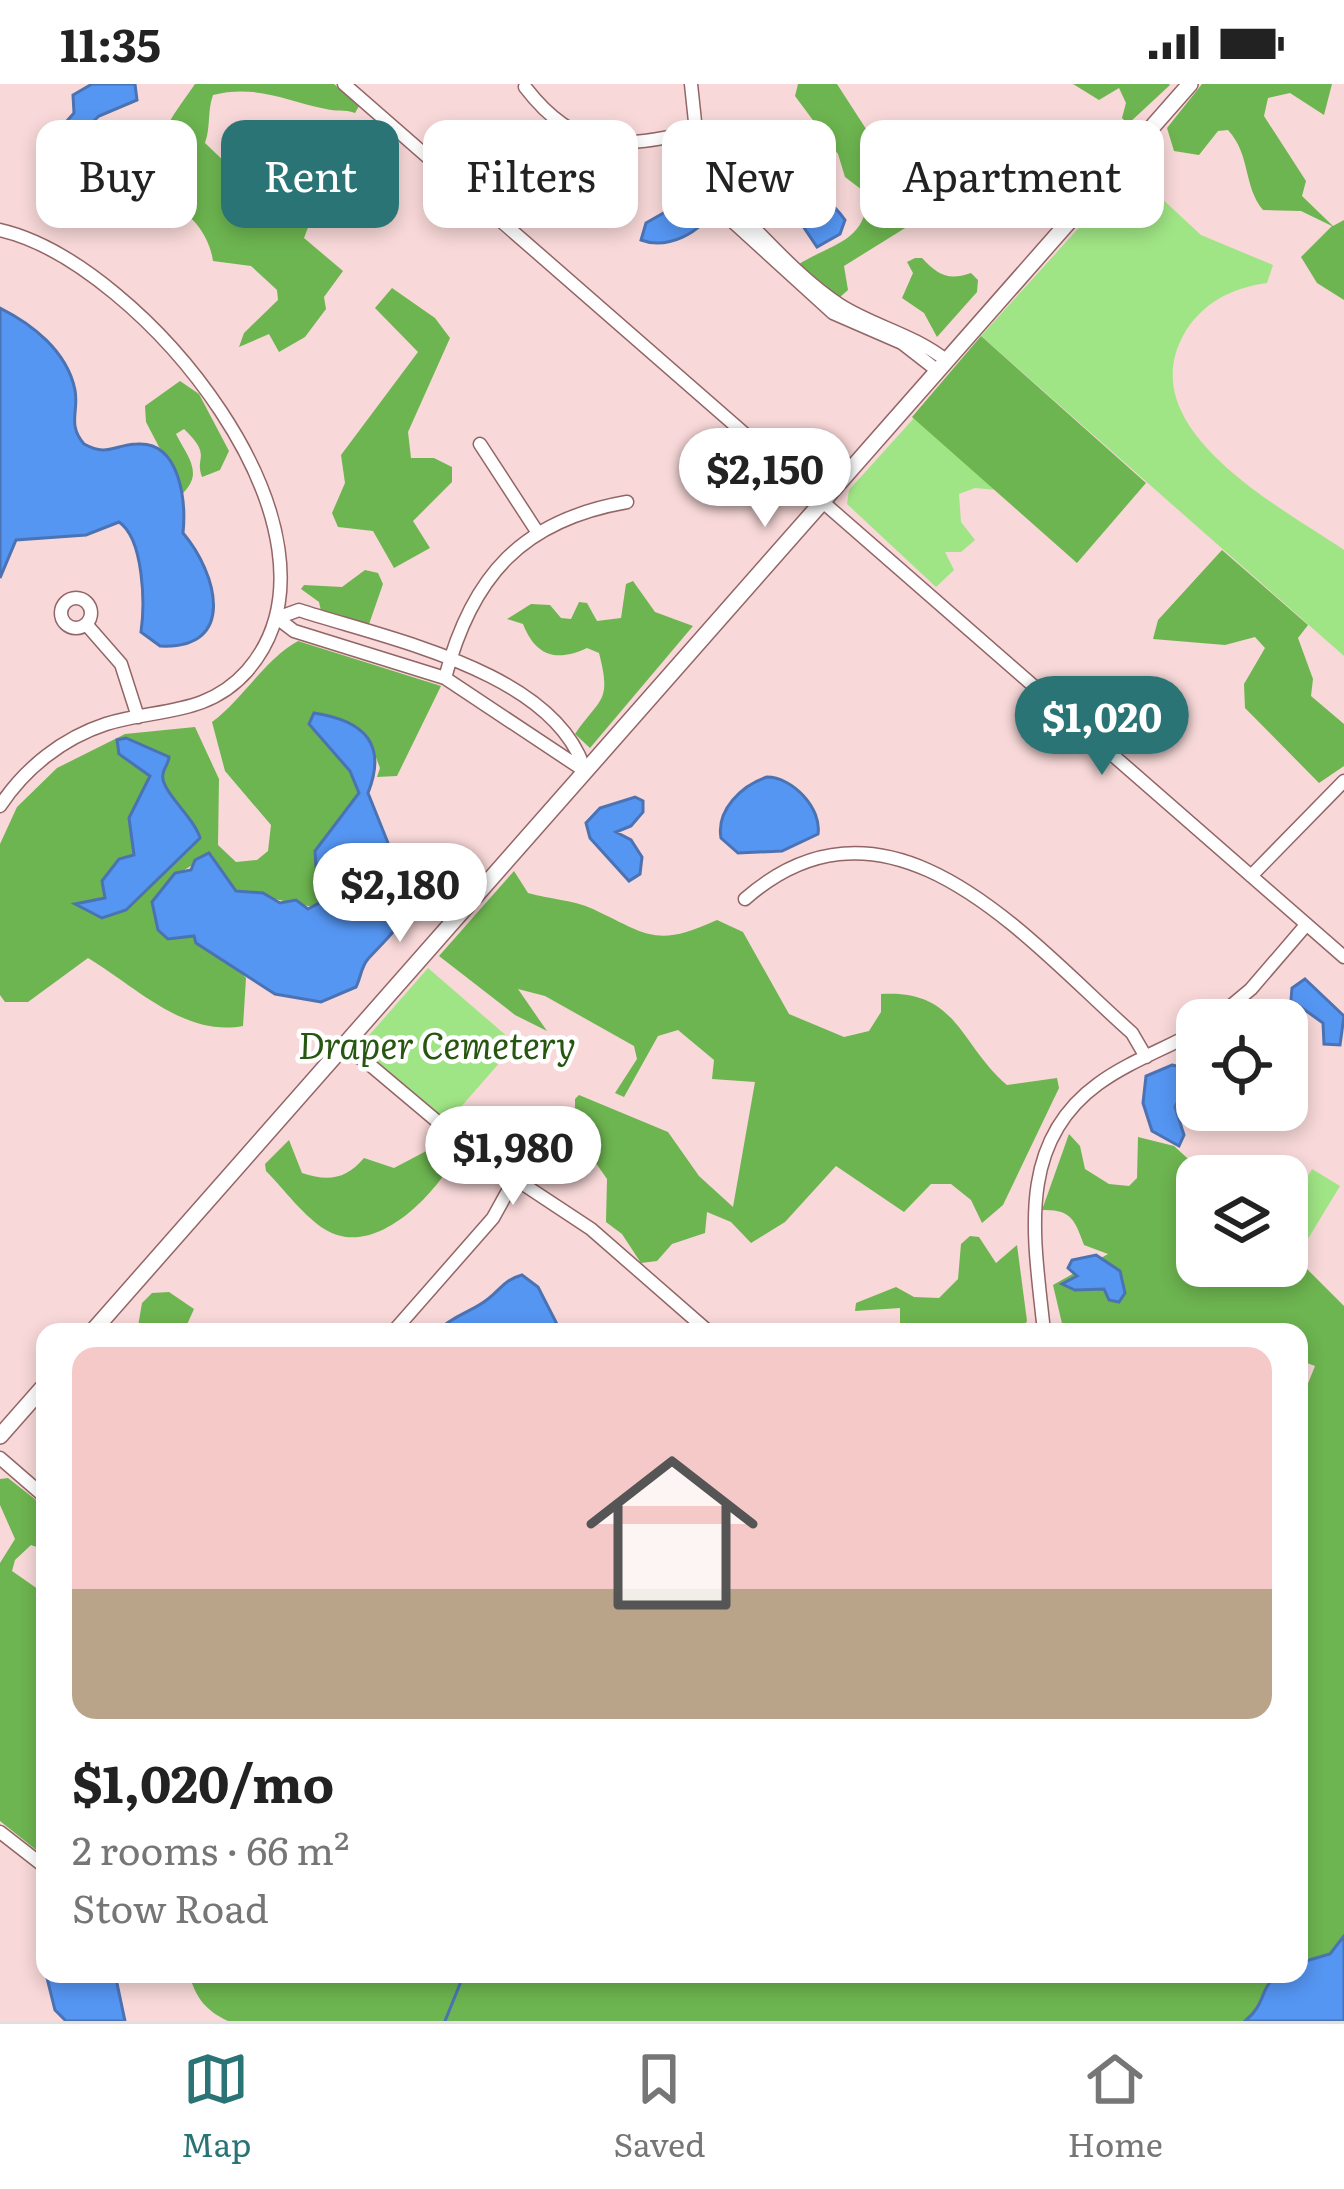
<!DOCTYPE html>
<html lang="en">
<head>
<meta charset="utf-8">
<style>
  :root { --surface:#fff; --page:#f6f6f6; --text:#222; --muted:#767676; --line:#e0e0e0; --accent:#2a7476 }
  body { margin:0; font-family:Literata,serif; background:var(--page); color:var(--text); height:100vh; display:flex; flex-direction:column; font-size:45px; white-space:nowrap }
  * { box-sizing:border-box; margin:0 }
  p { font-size:39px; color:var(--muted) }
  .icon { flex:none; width:66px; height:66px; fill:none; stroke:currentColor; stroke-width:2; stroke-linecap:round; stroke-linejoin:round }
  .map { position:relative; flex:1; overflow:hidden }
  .side { position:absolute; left:36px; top:1239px; width:1272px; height:660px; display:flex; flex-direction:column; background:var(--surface); border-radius:24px; box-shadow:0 6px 18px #0003 }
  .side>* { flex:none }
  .hud { position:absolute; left:36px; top:36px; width:1272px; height:108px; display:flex; gap:24px }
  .controls { position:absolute; left:1176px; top:915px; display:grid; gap:24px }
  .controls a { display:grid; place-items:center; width:132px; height:132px; border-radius:24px; background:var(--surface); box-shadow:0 6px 18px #0003; font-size:60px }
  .price { position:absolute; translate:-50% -102px; padding:0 27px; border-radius:42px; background:#fff; color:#222; font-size:39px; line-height:78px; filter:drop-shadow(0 3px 6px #0008) }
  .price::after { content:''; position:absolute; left:50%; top:72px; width:36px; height:27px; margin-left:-18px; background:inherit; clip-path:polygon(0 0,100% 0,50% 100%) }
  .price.active { background:var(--accent); color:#fff }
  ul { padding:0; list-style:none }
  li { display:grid; align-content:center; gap:24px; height:636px; padding:0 36px }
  li span { display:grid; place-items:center; height:372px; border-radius:24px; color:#555 }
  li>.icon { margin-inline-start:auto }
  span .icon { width:216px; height:216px; fill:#fffc; stroke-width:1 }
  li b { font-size:51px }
  .chip { padding:0 42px; border-radius:24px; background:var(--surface); box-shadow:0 6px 18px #0003; font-size:42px; line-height:108px }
  .chip.active { background:var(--accent); color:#fff }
  .status { display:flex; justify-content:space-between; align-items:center; height:84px; padding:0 60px; background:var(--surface); direction:ltr }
  .status svg { height:33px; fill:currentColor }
  .menu { display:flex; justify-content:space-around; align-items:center; height:168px; border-top:3px solid var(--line); background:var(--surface); font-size:33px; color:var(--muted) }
  .menu a { display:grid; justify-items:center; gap:6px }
  .menu .active { color:var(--accent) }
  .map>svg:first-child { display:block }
  .green { fill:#a0e585 }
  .forest { fill:#6db550 }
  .water { fill:#5596f3; stroke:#4b73b4; stroke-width:3 }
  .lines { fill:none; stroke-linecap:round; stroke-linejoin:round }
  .stream { stroke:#4b73b4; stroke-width:3 }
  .minor-casing { stroke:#936566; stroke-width:15 }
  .major-casing { stroke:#936566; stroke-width:18 }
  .minor { stroke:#fff; stroke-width:12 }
  .major { stroke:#fff; stroke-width:15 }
  .labels { text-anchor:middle; stroke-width:9; stroke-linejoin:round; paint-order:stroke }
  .park-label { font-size:36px; font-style:italic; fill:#275610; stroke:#fff }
</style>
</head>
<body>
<div class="status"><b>11:35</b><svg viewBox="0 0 49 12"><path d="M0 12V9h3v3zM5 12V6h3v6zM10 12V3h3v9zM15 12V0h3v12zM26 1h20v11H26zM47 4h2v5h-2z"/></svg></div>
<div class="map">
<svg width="1344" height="1937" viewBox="0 0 1344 1937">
  <rect width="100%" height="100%" fill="#f8d8d8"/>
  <path class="green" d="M 1131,86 L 1201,151 L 1273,181 L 1267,199 C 1231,204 1202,219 1184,250 C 1130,346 1283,424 1344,466 L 1344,572 L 981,252 Z
    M 914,334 L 997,406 L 975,404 L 959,410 L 961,438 L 975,456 L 961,468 L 945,468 L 954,486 L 936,503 L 847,420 L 849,406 Z
    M 428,884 L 516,960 L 446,1040 L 358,964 Z
    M 1312,1085 L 1340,1102 L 1306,1158 L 1287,1146 L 1287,1126 Z"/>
  <path class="forest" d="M 195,0 L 334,0 L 359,22 L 355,29 C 344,25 336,28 326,25 C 287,17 255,0 213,11 C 207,28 211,42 205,59 L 275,126 L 296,120 L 309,123 L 312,133 L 304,154 L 343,187 L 324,213 L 326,225 L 305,253 L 279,268 L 269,250 L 239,263 L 244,249 L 278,216 L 277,206 L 251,182 L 213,177 C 210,153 191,127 168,119 C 136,75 169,38 195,0 Z
    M 798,0 L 837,0 L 899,96 L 892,110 L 910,141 L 844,182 L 848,206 L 839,214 L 799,180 C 831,160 870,157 866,109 L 845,93 L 838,70 L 795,12 Z
    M 1073,0 L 1169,0 L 1170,1 L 1128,40 L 1122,34 L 1126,19 L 1119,4 L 1099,16 Z
    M 1202,0 L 1332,0 L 1324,31 L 1290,9 L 1268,14 L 1264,32 L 1306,97 L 1302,112 L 1333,142 L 1344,136 L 1344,216 L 1317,199 L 1301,173 L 1332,142 L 1301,127 L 1263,126 C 1243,102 1251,71 1228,46 L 1218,47 L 1199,71 L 1174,67 L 1167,44 Z
    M 915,174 L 922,174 C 938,191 948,197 971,189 L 978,196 L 977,208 L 937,253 L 924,229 L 902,214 L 913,189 L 907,178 Z
    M 392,204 L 435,234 L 450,254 L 408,348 L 411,374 L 434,374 L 452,383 L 452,398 L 413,437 L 430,464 L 394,484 L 373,447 L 338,443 L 332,429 L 345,399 L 341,371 L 418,268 L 375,224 Z
    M 981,252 L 1146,399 L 1077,479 L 912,333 Z
    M 180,297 L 199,310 L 229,367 L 220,386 L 202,393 C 194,372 213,373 184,345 L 176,350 C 187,372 204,389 183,409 L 146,338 L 145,322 Z
    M 1222,466 L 1308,541 L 1298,554 L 1313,595 L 1311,612 L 1344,640 L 1344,682 L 1319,699 L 1245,624 L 1244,600 L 1265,564 L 1255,553 L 1225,561 L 1153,555 L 1158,536 Z
    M 365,486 L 378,489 L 383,500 L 368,543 L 321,527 L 319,518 L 301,505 L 304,501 L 342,503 Z
    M 633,497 L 655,528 L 693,542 L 590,664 L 575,650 C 600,613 612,619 599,569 L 587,564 C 557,578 536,573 523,540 L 507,535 L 531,520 L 550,521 L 561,534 L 571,535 L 579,518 L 587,519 L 597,537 L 621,534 L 626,500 Z
    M 298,557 L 441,602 L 397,692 L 377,693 L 380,684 L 369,655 L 309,640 L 350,687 L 359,709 L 315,767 L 339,807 L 318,824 L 236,807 L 212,771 C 188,783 171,792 154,814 L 156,842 L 163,851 L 195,852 L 196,859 L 235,882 L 246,894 L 243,942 C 184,953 135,902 88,874 L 28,918 L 5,918 L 0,911 L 0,760 L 17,723 L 57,684 L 125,650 L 195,643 L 219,695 L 218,761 L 236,778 L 257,776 L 268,767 L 271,741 L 225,687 L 212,638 C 243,615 265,575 298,557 Z
    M 514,787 L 528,809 C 548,815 574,816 593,825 C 648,851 656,864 717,836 L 743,848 L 789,930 L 844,953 L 869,947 L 881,928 L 881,910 C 958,905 959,960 1007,1001 L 1057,994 L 1059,1004 L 1003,1121 L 982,1139 L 971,1116 L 951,1100 L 931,1100 L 904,1128 L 836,1082 L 785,1138 L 751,1159 L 731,1138 L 707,1128 L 705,1149 L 672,1160 L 657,1177 L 641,1179 L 622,1150 L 606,1138 L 607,1095 L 575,1049 L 575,1015 L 579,1011 L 668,1048 L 699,1092 L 733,1123 L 755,998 L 712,995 L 714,976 L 678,946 L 658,952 L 624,1013 L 615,1009 L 637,975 L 634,962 L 545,912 L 518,905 L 547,947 L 515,931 L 439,872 Z
    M 1069,1050 L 1080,1062 L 1085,1085 L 1109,1100 L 1129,1102 L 1137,1094 L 1138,1053 L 1174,1062 L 1207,1092 L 1197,1092 L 1197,1182 L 1287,1182 L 1287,1165 L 1344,1222 L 1344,1852 L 1330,1870 L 1299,1879 L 1299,1305 L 1307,1302 L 1315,1282 L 1299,1276 L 1299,1248 L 1064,1248 L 1053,1201 L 1108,1170 L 1084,1161 C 1075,1136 1071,1125 1042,1126 Z
    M 289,1056 L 302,1089 C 329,1098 346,1095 364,1074 L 394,1084 L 432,1064 L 456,1072 C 435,1111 375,1175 326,1146 C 304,1133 284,1105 266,1087 L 265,1080 Z
    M 970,1152 L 979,1153 L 996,1179 L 1017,1161 L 1027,1237 L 1021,1248 L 900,1248 L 900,1224 L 855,1227 L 856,1219 L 896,1203 L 914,1213 L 939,1214 L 958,1195 L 961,1160 Z
    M 169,1208 L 194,1225 L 185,1245 L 137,1248 L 142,1219 L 152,1209 Z
    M 8,1394 L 45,1423 L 45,1466 L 31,1461 L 15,1476 L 12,1487 L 45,1510 L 45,1773 L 0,1737 L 0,1479 L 15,1455 L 0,1421 L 0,1395 Z
    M 189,1890 L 1276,1890 C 1260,1904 1262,1923 1245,1937 L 228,1937 C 205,1926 196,1914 189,1890 Z"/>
  <path class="water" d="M 92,0 L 135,0 L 137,16 L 99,32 L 63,66 L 51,55 L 74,29 L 73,11 Z
    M 792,63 L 809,74 C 812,123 823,104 845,136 L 840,150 L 817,163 L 782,111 L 748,118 L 743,112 Z
    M 699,106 L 713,124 C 702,149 667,166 641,156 L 646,139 L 667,127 L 678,108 Z
    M 0,224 C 32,240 67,267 75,306 C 79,328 67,340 84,360 C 108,373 113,361 137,360 C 181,357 186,419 183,449 C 217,489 238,566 160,562 L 141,548 C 145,520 144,455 119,438 L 86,451 L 16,456 L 0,494 Z
    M 314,629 C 366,637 387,661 368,709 L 392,769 L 420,800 C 408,837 392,849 368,875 C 361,883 361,893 356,903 L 321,918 L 275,910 L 196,859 L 194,852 L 168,855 L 158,846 L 152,818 L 175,789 L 191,786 L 195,776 L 209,769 L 236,807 L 263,809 L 280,819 L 296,816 L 308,825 L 339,808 L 335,794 L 316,783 L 315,767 L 359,709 L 350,687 L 309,640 Z
    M 126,654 L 169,673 C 169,679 164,683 163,690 C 159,706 195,734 200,754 L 126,826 L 102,834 L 75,820 L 105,814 L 102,797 L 119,775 L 134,771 L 129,734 L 150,692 L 119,670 L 117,656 Z
    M 767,693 C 792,693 822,724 818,750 L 782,767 L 738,769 L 721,754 C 716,726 742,701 767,693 Z
    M 635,713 L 643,717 L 643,728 L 631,742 L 616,748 L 631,756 L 642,773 L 640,790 L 629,797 L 590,754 L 586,739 L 600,724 Z
    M 1305,895 L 1344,932 L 1340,961 L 1324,960 L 1323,939 L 1291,916 L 1292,904 Z
    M 1172,981 L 1182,983 L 1190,995 L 1175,1023 L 1184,1051 L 1179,1062 L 1152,1047 L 1143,1019 L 1146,992 Z
    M 1096,1171 L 1120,1187 L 1125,1209 L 1119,1218 L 1109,1216 L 1104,1205 L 1075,1206 L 1062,1200 L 1077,1192 L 1068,1184 L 1072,1176 Z
    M 522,1191 L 538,1203 L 561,1248 L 436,1248 C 455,1230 472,1228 488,1215 C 502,1204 504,1196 522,1191 Z
    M 1344,1852 L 1344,1937 L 1245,1937 C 1274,1914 1253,1890 1299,1890 L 1299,1879 L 1330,1870 Z
    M 46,1890 L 115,1890 L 125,1937 L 66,1937 L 55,1926 Z"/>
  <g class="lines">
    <path class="stream" d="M 445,1937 L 464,1890"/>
    <defs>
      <path id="minor" d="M 344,0 L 1344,873
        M 691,0 L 696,47 L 732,137 L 833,229 L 902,259 L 938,287
        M 525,3 C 575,68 621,65 696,47
        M 723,113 C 761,149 796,192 840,221 C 875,243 913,250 947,277
        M 0,146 C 141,178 366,451 247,587 C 207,632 158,624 106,640 C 63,654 25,684 0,722
        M 480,360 L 536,446
        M61 529a15 15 0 1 1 30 0a15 15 0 1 1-30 0Z
        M 277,534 L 299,526 C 387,555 555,587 585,687
        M 277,534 L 294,547 L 445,594 L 585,687
        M 86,540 L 121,580 L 138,633
        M 445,594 C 472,491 523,436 627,418
        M 1251,792 L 1344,697
        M 745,815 C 891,687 1029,858 1132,949 L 1146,973
        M 1214,936 L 1251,905 L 1306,841
        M 341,966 L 363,975 L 470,1065 L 591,1145 L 709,1248
        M 393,1248 L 493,1134 L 514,1096
        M 1044,1248 C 1035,1158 1014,1061 1098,1000 C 1128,978 1165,965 1197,947
        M 0,1374 L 45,1413
        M 0,1748 L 45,1783"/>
      <path id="major" d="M 92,1248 L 1190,0
        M 0,1352 L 45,1301"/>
    </defs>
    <use href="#minor" class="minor-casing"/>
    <use href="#major" class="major-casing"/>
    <use href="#minor" class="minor"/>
    <use href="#major" class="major"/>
  </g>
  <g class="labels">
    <g class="park-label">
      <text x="437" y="975">Draper Cemetery</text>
    </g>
  </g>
</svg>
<div class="controls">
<a><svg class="icon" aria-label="locate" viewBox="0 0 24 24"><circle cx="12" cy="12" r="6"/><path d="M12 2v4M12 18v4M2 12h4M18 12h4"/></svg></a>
<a><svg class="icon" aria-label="layers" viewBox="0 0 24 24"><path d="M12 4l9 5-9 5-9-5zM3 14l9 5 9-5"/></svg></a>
</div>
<b class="price" style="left:765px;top:446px">$2,150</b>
<b class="price active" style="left:1102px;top:694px">$1,020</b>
<b class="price" style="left:400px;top:861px">$2,180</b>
<b class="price" style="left:513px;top:1124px">$1,980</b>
<div class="hud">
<a class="chip">Buy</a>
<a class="chip active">Rent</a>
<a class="chip">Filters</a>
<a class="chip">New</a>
<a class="chip">Apartment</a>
</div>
<section class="side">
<ul>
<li><span style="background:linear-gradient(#f6c9c9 65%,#b9a48a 0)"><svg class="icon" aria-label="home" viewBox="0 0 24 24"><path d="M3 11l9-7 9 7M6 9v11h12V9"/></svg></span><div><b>$1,020/mo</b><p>2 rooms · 66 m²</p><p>Stow Road</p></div></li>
</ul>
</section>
</div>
<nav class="menu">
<a class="active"><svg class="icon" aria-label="map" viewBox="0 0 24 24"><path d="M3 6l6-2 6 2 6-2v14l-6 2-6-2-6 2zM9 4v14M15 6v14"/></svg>Map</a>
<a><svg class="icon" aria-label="saved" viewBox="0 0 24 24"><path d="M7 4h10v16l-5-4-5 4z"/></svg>Saved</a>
<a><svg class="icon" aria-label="home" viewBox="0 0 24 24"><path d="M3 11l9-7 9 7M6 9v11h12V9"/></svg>Home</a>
</nav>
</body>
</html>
